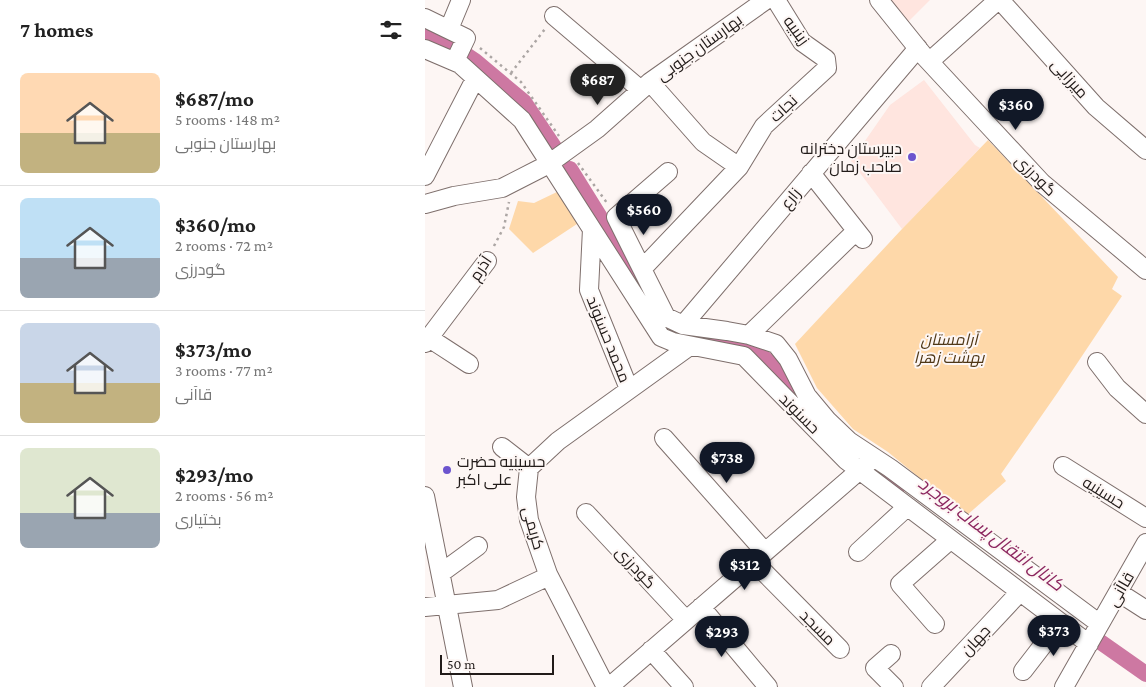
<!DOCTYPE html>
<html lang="en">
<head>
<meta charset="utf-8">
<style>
  :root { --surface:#fff; --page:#f2f2f2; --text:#222; --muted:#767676; --line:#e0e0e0; --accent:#111827 }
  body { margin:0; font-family:"Crimson Pro",Cairo,serif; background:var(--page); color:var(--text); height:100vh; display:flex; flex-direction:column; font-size:19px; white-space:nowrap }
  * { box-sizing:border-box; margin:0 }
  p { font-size:16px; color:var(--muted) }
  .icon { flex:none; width:28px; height:28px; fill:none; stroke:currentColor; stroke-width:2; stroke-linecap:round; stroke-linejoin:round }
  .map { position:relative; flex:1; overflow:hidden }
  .drawer { display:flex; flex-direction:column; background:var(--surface); width:425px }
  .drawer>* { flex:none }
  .scale { position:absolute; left:15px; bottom:12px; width:114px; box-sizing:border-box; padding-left:5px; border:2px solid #211b19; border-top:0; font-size:14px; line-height:18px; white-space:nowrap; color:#211b19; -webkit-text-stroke:4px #fdf6f4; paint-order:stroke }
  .price { position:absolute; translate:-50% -42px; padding:0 11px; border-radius:18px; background:var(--accent); color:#fff; font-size:16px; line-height:32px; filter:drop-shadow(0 1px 2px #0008) }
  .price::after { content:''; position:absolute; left:50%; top:30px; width:15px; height:11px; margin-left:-8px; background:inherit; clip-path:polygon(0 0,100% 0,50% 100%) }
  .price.current { background:#222; color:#fff }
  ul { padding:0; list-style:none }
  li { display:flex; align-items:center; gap:15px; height:125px; padding:0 20px }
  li+li { border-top:1px solid var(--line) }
  li span { display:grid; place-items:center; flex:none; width:140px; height:100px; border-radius:8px; color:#555 }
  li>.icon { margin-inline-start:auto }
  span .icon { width:60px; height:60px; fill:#fffc; stroke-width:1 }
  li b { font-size:21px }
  h2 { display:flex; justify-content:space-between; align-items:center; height:60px; padding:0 20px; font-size:21px }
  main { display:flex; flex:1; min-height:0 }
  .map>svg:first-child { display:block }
  .built { fill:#ffe5df }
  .green { fill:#fed8a9 }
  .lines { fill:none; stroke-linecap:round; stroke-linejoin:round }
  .canal { stroke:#cd78a2; stroke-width:16 }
  .minor-casing { stroke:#7e6f6c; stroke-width:20 }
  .path { stroke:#aca6a4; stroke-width:2.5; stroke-dasharray:2.5 4; stroke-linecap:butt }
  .minor { stroke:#fff; stroke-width:18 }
  .poi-dot { fill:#6c54ce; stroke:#fdf6f4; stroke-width:2 }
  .labels { text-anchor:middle; stroke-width:4; stroke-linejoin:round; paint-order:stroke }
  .street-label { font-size:16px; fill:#211b19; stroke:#fdf6f4 }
  .poi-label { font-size:16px; fill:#211b19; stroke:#fdf6f4; text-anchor:end }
  .park-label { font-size:16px; font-style:italic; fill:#4f3716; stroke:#fdf6f4 }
  .water-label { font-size:18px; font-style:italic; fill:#8c2760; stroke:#fdf6f4 }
</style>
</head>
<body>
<main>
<section class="drawer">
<h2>7 homes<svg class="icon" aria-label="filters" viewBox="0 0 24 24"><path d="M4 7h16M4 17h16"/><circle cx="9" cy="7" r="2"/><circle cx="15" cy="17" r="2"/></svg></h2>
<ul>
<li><span style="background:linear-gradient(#ffd9b3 60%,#c2b280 0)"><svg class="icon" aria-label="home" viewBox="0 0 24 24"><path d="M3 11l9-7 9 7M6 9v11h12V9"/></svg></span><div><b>$687/mo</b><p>5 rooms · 148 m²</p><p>بهارستان جنوبی</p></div></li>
<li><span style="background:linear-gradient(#bfe0f5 60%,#9aa5b1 0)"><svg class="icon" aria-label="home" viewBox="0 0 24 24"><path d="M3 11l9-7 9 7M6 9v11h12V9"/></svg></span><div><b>$360/mo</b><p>2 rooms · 72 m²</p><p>گودرزی</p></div></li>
<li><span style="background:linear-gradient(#c9d6e8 60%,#c2b280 0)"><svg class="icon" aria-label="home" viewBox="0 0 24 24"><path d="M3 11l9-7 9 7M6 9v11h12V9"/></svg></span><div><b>$373/mo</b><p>3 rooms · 77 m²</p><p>قاآنی</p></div></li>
<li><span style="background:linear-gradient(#dfe7d0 65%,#9aa5b1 0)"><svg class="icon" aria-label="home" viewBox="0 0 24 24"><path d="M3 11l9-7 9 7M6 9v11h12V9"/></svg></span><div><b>$293/mo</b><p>2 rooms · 56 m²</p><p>بختیاری</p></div></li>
</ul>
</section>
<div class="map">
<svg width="721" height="687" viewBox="0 0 721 687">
  <rect width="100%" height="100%" fill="#fdf6f4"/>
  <path class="built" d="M 463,0 L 505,0 L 482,23 Z
    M 499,80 L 550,145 L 555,148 L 477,229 L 426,161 L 465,105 Z"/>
  <path class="green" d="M 563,140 L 693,277 L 687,289 L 697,296 L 633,392 L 576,474 L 581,481 L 541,516 L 463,452 L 428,429 L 392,388 L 370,344 L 477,229 Z
    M 134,191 L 155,222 L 108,253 L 84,229 L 93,201 L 109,203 Z"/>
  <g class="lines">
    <path class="canal" d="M 0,37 L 24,47
      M 41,55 L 50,61 L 99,102 L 129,147
      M 145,169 L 219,288
      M 252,331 C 272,340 299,339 320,346 C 343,354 366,389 383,407
      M 448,469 L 472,488
      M 674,641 L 721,674"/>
    <defs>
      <path id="minor" d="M 454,0 L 499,56 L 617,183 L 721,270
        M 575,0 L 671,107 L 721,150
        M 129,16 L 216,90
        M 0,18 L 41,38 L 30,61
        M 24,29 L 36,0
        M 0,49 L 35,64 L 97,120 L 236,337 L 248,342 L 319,356 L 421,460 L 664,644
        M 505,61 L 573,0
        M 225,82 L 278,142 L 314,167
        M 243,172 L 191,217 L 241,317 L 258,325 L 302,331 L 324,335 L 351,344 L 363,359 L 382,396 L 402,420 L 424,441 L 465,468 L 675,624
        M 386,173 L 438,239
        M 0,176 L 50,79
        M 0,204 L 29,196 L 77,188 L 122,165 L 172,129 L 225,82 L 341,0
        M 167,229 L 164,290 L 204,389
        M 217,269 L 314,167 L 339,126 L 402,68 L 401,59 L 377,42 L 351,0
        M 258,325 L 493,48
        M 324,335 L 431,231
        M 4,338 L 44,364
        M 0,343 L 62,261
        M 672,362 L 692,388 L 721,414
        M 239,438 L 340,552
        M 77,447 L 104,468
        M 638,466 L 721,518
        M 0,496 L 38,687
        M 161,513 L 261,620
        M 433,552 L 482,507
        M 329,562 L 415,649
        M 16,573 L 53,546
        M 693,592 L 721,610
        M 0,607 L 73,600 L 124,576
        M 276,607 L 343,687
        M 510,624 L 475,584 L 525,540
        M 226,650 L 259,687
        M 466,654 L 450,668 L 469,687
        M 598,671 L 635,623
        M 181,687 L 123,574 L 104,520 L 101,497 L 104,468 L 133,441 L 265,346
        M 184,687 L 443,463
        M 506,687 L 594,593
        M 639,687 L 721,543"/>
    </defs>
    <use href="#minor" class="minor-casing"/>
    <path class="path" d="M 55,48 L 96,82 L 134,136
      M 86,73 L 120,29
      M 153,163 L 182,203
      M 69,246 L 79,227 L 84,202"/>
    <use href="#minor" class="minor"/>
  </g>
  <g class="poi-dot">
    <circle cx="487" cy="157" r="5"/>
    <circle cx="22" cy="470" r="5"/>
  </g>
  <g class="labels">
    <g class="street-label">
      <text transform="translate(372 30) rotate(54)" y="6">زینبیه</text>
      <text transform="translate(274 47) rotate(-36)" y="6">بهارستان جنوبی</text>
      <text transform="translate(645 78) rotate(48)" y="6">میرزایی</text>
      <text transform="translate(358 108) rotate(-43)" y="6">نجات</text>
      <text transform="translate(611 175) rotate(45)" y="6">گودرزی</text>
      <text transform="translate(365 198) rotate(-50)" y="6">زارع</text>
      <text transform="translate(55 268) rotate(-56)" y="6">آذرم</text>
      <text transform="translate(184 339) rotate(68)" y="6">محمد حسنوند</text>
      <text transform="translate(375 413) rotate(45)" y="6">حسنوند</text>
      <text transform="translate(679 492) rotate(32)" y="6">حسینیه</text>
      <text transform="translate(109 528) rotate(74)" y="6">کریمی</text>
      <text transform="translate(211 567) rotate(47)" y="6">گودرزی</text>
      <text transform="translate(695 589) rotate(-60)" y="6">قاآنی</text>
      <text transform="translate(393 627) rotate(45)" y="6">مسجد</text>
      <text transform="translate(550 640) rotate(-47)" y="6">جهان</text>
    </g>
    <g class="poi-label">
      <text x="477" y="154">دبیرستان دخترانه<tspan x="477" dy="18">صاحب زمان</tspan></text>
      <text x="32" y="467" text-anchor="start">حسینیه حضرت<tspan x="32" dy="18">علی اکبر</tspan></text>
    </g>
    <g class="park-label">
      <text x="524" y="345">آرامستان<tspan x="524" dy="18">بهشت زهرا</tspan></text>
    </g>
    <g class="water-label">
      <text transform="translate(566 534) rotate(37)" y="6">کانال انتقال پساب بروجرد</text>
    </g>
  </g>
</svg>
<div class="scale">50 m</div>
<b class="price current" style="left:173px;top:106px">$687</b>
<b class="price" style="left:591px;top:131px">$360</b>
<b class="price" style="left:219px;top:236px">$560</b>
<b class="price" style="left:302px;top:484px">$738</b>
<b class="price" style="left:320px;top:591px">$312</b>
<b class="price" style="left:629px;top:657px">$373</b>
<b class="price" style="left:297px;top:658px">$293</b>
</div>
</main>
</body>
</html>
